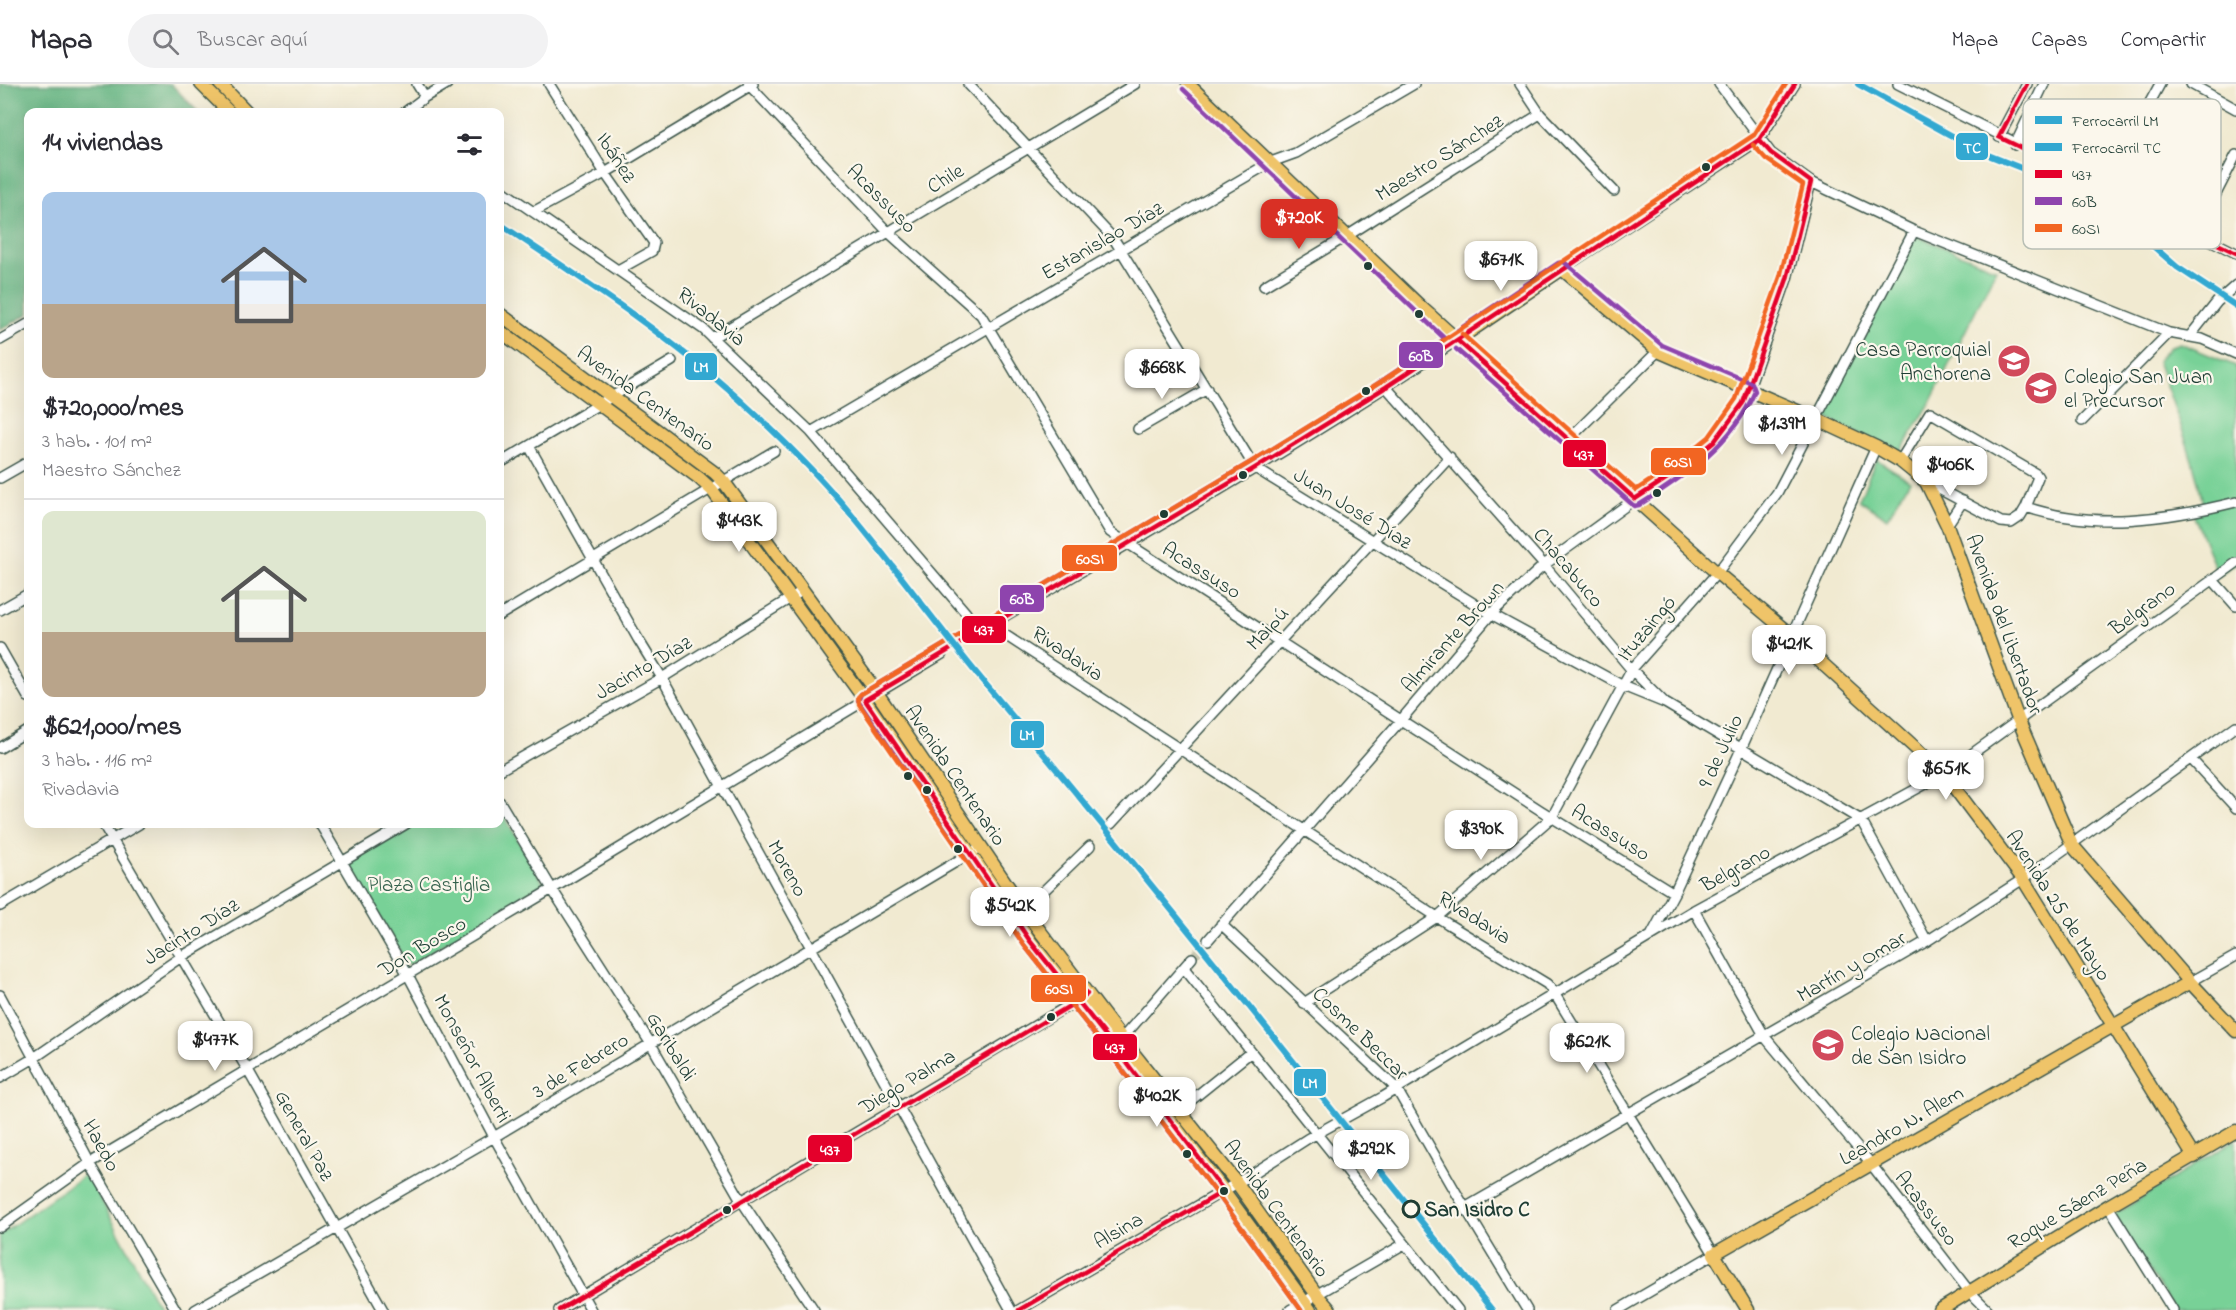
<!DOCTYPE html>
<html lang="es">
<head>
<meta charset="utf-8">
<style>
  :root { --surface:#fff; --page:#f2f2f3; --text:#2b2b33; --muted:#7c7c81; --line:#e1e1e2; --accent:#d93025 }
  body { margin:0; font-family:"Indie Flower",sans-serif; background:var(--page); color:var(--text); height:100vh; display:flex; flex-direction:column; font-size:22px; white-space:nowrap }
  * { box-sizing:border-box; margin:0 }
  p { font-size:20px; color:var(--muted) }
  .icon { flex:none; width:33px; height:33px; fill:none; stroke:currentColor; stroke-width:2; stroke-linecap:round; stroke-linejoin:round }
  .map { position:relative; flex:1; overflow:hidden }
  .drawer { position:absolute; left:24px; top:24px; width:480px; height:720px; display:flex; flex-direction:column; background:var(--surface); border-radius:12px; box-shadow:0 6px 24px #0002 }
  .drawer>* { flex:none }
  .price { position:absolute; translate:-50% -51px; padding:0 14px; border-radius:12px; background:#fff; color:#222; font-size:20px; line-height:39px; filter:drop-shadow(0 2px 3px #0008) }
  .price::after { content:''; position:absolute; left:50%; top:36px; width:18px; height:14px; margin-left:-9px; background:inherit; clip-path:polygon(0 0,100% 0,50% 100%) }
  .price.current { background:var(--accent); color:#fff }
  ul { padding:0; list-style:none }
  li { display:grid; align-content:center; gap:12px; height:318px; padding:0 18px }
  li+li { border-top:2px solid var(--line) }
  li span { display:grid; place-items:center; height:186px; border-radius:12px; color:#555 }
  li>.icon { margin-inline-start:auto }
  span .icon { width:108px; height:108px; fill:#fffc; stroke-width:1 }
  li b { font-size:26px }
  h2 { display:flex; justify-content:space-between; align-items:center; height:72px; padding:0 18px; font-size:26px }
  header { display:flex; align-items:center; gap:36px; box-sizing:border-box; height:84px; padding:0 30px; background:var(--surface); border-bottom:2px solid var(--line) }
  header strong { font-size:28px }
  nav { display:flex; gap:33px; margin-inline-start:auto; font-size:21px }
  .search { width:420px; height:54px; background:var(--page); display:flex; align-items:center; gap:15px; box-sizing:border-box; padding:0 21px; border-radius:33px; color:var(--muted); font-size:22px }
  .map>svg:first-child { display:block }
  .green { fill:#78d197; stroke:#4c8766; stroke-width:1.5 }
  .forest { fill:#62b380; stroke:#40785a; stroke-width:1.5 }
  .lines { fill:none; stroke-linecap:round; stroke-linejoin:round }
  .minor-tunnel { stroke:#c7c7b2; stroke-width:9; stroke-dasharray:9 4.5; stroke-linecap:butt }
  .minor-casing { stroke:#3e574c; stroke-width:12 }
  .major-casing { stroke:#3e574c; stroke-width:15 }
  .minor { stroke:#fff; stroke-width:9 }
  .major { stroke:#efc469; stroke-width:12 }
  .bus-1-casing { stroke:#fbf7ec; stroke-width:9 }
  .bus-2-casing { stroke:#fbf7ec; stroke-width:9 }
  .bus-3-casing { stroke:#fbf7ec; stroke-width:9 }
  .bus-1 { stroke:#e4002b; stroke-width:4.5 }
  .bus-2 { stroke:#8e44ad; stroke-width:4.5 }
  .bus-3 { stroke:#f26522; stroke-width:4.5 }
  .rail-1-casing { stroke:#fbf7ec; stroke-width:10 }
  .rail-2-casing { stroke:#fbf7ec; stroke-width:10 }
  .rail-1 { stroke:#33a8d1; stroke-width:6 }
  .rail-2 { stroke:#33a8d1; stroke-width:6 }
  .bus-dot { fill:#1f3d34; stroke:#fbf7ec; stroke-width:2 }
  .stop-dot { fill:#fbf7ec; stroke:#1f3d34; stroke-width:3 }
  .labels { text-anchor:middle; stroke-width:4.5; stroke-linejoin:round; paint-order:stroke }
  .street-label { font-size:21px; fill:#1f3d34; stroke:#fbf7ec }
  .poi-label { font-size:21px; fill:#1f3d34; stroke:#fbf7ec; text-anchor:start }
  .park-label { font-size:21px; fill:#35624d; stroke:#fbf7ec }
  .stop-label { font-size:21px; font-weight:bold; fill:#1f3d34; stroke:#fbf7ec; text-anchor:start }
  .key { fill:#fbf7ec; stroke:#b9bfb5; stroke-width:1.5 }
  .key-label { font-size:16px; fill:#1f3d34 }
  .line-badge { stroke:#fbf7ec; stroke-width:2 }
  .badge-label { font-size:16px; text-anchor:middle; font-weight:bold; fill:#fff }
</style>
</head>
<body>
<header>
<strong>Mapa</strong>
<div class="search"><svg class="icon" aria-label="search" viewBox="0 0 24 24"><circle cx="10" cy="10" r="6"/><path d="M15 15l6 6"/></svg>Buscar aquí</div>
<nav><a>Mapa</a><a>Capas</a><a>Compartir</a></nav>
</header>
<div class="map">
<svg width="2236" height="1226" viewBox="0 0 2236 1226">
  <rect width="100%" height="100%" fill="#fbf7ec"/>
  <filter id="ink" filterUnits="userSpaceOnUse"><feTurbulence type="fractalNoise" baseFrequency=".0167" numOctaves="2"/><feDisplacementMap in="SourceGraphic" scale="12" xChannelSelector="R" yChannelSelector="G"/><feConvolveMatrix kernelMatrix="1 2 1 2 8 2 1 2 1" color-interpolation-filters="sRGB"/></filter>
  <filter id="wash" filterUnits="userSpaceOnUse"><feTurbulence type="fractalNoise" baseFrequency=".008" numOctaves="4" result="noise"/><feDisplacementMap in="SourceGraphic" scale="24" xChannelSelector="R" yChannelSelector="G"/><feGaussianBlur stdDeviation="1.35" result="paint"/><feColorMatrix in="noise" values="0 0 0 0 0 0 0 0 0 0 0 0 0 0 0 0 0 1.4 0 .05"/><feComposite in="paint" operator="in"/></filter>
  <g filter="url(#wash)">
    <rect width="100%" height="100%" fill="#f1ead1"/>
    <path class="green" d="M 1916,152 L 1996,185 L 1928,323 L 1899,370 L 1822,332 Z
      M 2180,259 L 2236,282 L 2236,479 L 2218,491 L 2193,429 L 2204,426 C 2195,375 2175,326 2157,277 L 2171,262 Z
      M 1876,375 L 1910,397 L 1887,434 L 1859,416 Z
      M 500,725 L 544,800 L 408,882 L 347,777 L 412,740 L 500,740 Z
      M 2236,1055 L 2236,1226 L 2174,1226 L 2114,1131 Z
      M 83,1092 L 89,1093 L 160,1226 L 0,1226 L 0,1151 Z"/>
    <path class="forest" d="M 0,0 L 171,0 L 198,28 L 28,28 L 28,230 L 0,246 Z"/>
  </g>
  <g filter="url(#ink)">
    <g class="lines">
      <path class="minor-tunnel" d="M 942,570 L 969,553
        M 1192,874 L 1208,856"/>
      <defs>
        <path id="minor" d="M 417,0 L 425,13
          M 549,0 L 605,89 L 654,159 L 652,167 L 618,186
          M 748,0 L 888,148 L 981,231 L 1110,448 L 1540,726 L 1674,809
          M 968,0 L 1114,155 L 1255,384 L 1491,530 L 1623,602 L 1665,619
          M 1520,0 L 1540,30 L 1614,107
          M 1719,0 L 1771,69 L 1811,98 L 1914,147 L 2169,249 L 2202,255 L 2236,270
          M 1898,0 C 2010,57 2123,113 2236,169
          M 2191,0 L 2236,25
          M 405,28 L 425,13 L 447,0
          M 1999,53 L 2027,0
          M 2015,61 L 2044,0
          M 2104,102 L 2160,0
          M 500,105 L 703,245 L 811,348 L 966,529
          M 533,128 L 605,89 L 753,0
          M 2196,149 L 2236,71
          M 1562,185 L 1759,56 L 1795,0
          M 1264,202 L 1347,152 L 1540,30
          M 2190,252 L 2217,218 L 2236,201
          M 712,254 L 1135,0
          M 0,256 L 28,240
          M 1386,303 L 1544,481 L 1630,584 L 1665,619 L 1861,736 L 1927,857
          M 2082,337 L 2169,249
          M 1138,345 L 1207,305
          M 811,348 L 1271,78 L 1296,69 L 1414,0
          M 1569,355 L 1658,267
          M 529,362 L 638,555 L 662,594 L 1011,1226
          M 1900,377 L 1930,328 L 2036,390 L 2038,393 L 2026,423
          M 500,379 L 672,277
          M 0,394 L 28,378
          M 1926,398 L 2001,438 L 2011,439 L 2020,433 L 2026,423 C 2094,446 2168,435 2236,418
          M 1947,441 L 1963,417
          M 2212,495 L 2236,522
          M 0,526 L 28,510
          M 500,531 L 774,367
          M 1002,549 L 1448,840 L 1547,900 L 1554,909 L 1714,1170 L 1618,1226
          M 969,553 C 1133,457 1299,362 1457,256
          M 0,564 L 28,613
          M 0,664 L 28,647
          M 2191,675 L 2236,724
          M 500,686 L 662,594 L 802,507
          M 500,718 L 552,805 L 651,960 L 741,1116 L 814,1226
          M 103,740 L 247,985 L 383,1226
          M 320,740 L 408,891 L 494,1053 L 591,1226
          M 1111,740 L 1450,373
          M 0,822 L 139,740
          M 1024,826 L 1090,762
          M 1694,826 L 1765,953 L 1871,1080 L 1969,1207 L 1988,1226
          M 1221,840 L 1396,1004 L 1458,1112 L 1527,1226
          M 1652,850 L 1674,809 L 1738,672 L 1876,363
          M 1208,856 L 1401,636 L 1491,530 L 1544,481 L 1635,415 L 1678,387 L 1714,358 L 1743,319 L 1748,306 L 1787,195 L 1811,98
          M 1184,884 L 1458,1226
          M 2190,898 L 2236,872
          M 0,911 L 90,1079 L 176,1226
          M 1304,919 L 1437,833 L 1552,733 L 1632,585 L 1717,489 L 1777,409 L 1914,147
          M 1118,959 L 1192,874
          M 0,994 L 34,974 L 181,873 L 406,740
          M 1179,1026 L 1251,968
          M 2108,1122 L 2173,1226
          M 1465,1124 L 1927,857 L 2023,795 L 2236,642
          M 0,1143 L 90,1079 L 552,805 L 942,570
          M 195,1226 L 494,1053 L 981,763
          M 559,1226 L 1083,913
          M 1019,1226 L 1249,1092 L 1307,1055 L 1383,1013 L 1694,826 L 1944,690 L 2236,479
          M 1290,1226 L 1404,1160"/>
        <path id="major" d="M 201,0 L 229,28
          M 220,0 L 247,28
          M 1188,0 L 1423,225 L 1717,489 L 1792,552 L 1944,690 L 2023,795 L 2194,1073
          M 500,230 L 715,389 L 724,398 L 871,600 L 1024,826 L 1122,955 L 1237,1099 L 1317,1211 L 1330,1226
          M 500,247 L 699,394 L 712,406 L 865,616 L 1030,857 L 1114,962 L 1224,1107 L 1310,1226
          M 1457,256 L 1562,185 L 1658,267 L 1816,335 L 1876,363 L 1900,377 L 1926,398 L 1947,441 L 2018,635 L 2072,761 L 2190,898 L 2236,947
          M 1748,1226 L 1714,1170 L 2190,898
          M 1940,1226 L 2108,1122 L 2236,1047"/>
      </defs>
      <use href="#minor" class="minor-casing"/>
      <use href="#major" class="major-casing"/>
      <use href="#minor" class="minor"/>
      <use href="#major" class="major"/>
      <defs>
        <path id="bus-1" d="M 2027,0 L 1999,53 L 2236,169
          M 1457,256 L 1635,415 L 1678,387 L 1714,358 L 1743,319 L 1787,195 L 1811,98 L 1771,69 L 1759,56
          M 559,1226 L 1078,917 L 1087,910 L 1078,898
          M 1019,1226 L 1224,1107 L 1114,962 L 1030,857 L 865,616 L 1255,384 L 1386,303 L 1759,56 L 1795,0"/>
        <path id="bus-2" d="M 1183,5 L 1445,255 L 1368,306 L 1251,378 L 861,610 L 858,617 L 1024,861 L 1108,967 L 1218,1111 L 1301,1226
          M 1456,265 L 1634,422 L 1639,421 C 1686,391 1733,360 1755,307 L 1752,299 L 1662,261 L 1564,178 L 1558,179 L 1458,246"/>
        <path id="bus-3" d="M 1462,250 L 1636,406 L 1674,381 L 1709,353 L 1736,315 L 1780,193 L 1803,101 L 1766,75 L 1753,61
          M 1301,1226 L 1218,1111 L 1108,967 L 1024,861 L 859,620 L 858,613 L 861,610 L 1251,378 L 1382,297 L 1754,51 L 1786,0"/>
      </defs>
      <use href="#bus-1" class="bus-1-casing"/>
      <use href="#bus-2" class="bus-2-casing"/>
      <use href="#bus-3" class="bus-3-casing"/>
      <use href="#bus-1" class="bus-1"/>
      <use href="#bus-2" class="bus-2"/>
      <use href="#bus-3" class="bus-3"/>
      <defs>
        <path id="rail-1" d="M 500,140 C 582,195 666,249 740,316 C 774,347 808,380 839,416 C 889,474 933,537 982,596 C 1156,803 1323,1015 1492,1226"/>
        <path id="rail-2" d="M 1858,0 L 1983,69 L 2026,86 L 2129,141 L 2177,183 L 2236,222"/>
      </defs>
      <use href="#rail-1" class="rail-1-casing"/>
      <use href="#rail-2" class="rail-2-casing"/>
      <use href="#rail-1" class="rail-1"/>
      <use href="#rail-2" class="rail-2"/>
    </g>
  </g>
  <defs>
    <symbol id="university-disc" viewBox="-11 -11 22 22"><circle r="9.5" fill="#d1495b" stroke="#fbf7ec"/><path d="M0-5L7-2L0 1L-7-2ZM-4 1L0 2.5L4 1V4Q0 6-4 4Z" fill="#fff"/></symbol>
  </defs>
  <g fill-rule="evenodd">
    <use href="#university-disc" x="1995" y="258" width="38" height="38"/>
    <use href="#university-disc" x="2022" y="285" width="38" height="38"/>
    <use href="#university-disc" x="1809" y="942" width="38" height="38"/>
  </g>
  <g class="bus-dot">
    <circle cx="1706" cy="83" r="5"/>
    <circle cx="1368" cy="182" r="5"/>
    <circle cx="1419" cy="230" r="5"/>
    <circle cx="1366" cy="307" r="5"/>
    <circle cx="1243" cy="391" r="5"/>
    <circle cx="1657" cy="409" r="5"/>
    <circle cx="1164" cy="430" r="5"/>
    <circle cx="908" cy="692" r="5"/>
    <circle cx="927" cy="706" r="5"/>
    <circle cx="958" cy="765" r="5"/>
    <circle cx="1051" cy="933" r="5"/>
    <circle cx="1187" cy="1070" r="5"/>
    <circle cx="1224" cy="1107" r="5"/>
    <circle cx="727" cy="1126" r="5"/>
  </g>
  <circle class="stop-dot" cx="1411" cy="1125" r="8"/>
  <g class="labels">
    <g class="street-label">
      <text transform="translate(617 73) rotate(57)" y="7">Ibáñez</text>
      <text transform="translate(1439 73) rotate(-32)" y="7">Maestro Sánchez</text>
      <text transform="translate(945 94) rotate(-31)" y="7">Chile</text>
      <text transform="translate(882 114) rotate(45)" y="7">Acassuso</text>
      <text transform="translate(1102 156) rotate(-30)" y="7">Estanislao Díaz</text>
      <text transform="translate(712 232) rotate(39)" y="7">Rivadavia</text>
      <text transform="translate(646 314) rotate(36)" y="7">Avenida Centenario</text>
      <text transform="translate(1353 424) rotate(32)" y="7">Juan José Díaz</text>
      <text transform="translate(1569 483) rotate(50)" y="7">Chacabuco</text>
      <text transform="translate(1202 486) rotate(32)" y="7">Acassuso</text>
      <text transform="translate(2142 524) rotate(-36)" y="7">Belgrano</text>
      <text transform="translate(2005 540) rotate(70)" y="7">Avenida del Libertador</text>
      <text transform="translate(1267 544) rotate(-47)" y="7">Maipú</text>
      <text transform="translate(1646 544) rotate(-50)" y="7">Ituzaingó</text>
      <text transform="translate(1452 552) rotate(-48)" y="7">Almirante Brown</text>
      <text transform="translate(1068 569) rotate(34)" y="7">Rivadavia</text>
      <text transform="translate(643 583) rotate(-30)" y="7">Jacinto Díaz</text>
      <text transform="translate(1720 667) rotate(-65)" y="7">9 de Julio</text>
      <text transform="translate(956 691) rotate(56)" y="7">Avenida Centenario</text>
      <text transform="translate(1611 748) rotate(32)" y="7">Acassuso</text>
      <text transform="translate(788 784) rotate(61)" y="7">Moreno</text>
      <text transform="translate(1735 784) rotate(-29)" y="7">Belgrano</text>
      <text transform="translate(2059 821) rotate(57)" y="7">Avenida 25 de Mayo</text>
      <text transform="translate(1475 833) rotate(32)" y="7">Rivadavia</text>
      <text transform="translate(191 847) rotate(-32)" y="7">Jacinto Díaz</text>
      <text transform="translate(422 862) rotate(-31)" y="7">Don Bosco</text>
      <text transform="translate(1851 882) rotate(-30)" y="7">Martín y Omar</text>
      <text transform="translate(1361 949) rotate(44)" y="7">Cosme Beccar</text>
      <text transform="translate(672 962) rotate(59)" y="7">Garibaldi</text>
      <text transform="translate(473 974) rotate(62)" y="7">Monseñor Alberti</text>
      <text transform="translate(580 981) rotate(-31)" y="7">3 de Febrero</text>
      <text transform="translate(907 997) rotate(-31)" y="7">Diego Palma</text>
      <text transform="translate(1901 1041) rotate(-30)" y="7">Leandro N. Alem</text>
      <text transform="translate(305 1051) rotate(61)" y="7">General Paz</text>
      <text transform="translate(102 1061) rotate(61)" y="7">Haedo</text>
      <text transform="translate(2077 1119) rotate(-31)" y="7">Roque Sáenz Peña</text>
      <text transform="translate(1277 1124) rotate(54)" y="7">Avenida Centenario</text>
      <text transform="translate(1927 1124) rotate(52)" y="7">Acassuso</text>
      <text transform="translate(1118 1146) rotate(-30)" y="7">Alsina</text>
    </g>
    <g class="poi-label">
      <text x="1991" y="272" text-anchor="end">Casa Parroquial<tspan x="1991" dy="24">Anchorena</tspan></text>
      <text x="2064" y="299">Colegio San Juan<tspan x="2064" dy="24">el Precursor</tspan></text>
      <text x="1851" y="956">Colegio Nacional<tspan x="1851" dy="24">de San Isidro</tspan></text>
    </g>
    <g class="park-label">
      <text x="429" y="807">Plaza Castiglia</text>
    </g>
    <g class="stop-label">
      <text x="1424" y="1132">San Isidro C</text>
    </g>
  </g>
  <rect x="2023" y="15" width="198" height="150" rx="9" class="key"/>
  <rect x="2035" y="32" width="27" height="8" fill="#33a8d1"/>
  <rect x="2035" y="59" width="27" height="8" fill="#33a8d1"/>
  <rect x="2035" y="86" width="27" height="8" fill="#e4002b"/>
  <rect x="2035" y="113" width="27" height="8" fill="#8e44ad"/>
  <rect x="2035" y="140" width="27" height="8" fill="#f26522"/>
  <g class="key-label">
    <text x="2072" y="42">Ferrocarril LM</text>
    <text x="2072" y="69">Ferrocarril TC</text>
    <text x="2072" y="96">437</text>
    <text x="2072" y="123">60B</text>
    <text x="2072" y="150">60SI</text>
  </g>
  <g class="line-badge">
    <rect x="1955" y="48" width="34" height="29" rx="6" fill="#33a8d1"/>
    <rect x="1398" y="257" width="46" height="28" rx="6" fill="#8e44ad"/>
    <rect x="684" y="268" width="34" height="29" rx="6" fill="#33a8d1"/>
    <rect x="1562" y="355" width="45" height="29" rx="6" fill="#e4002b"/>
    <rect x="1650" y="363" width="57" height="29" rx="6" fill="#f26522"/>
    <rect x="1061" y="460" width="57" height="28" rx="6" fill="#f26522"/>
    <rect x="999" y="500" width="46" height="29" rx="6" fill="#8e44ad"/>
    <rect x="961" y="531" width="46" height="29" rx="6" fill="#e4002b"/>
    <rect x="1010" y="636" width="35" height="29" rx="6" fill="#33a8d1"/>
    <rect x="1030" y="890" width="57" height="29" rx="6" fill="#f26522"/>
    <rect x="1092" y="949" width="46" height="28" rx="6" fill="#e4002b"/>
    <rect x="1293" y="984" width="34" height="29" rx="6" fill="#33a8d1"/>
    <rect x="807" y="1050" width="46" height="29" rx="6" fill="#e4002b"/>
  </g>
  <g class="badge-label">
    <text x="1972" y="69">TC</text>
    <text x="1421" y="277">60B</text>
    <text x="701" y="288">LM</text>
    <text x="1584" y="376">437</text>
    <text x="1678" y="383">60SI</text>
    <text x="1090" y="480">60SI</text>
    <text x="1022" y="520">60B</text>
    <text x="984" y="551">437</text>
    <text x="1027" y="656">LM</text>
    <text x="1059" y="910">60SI</text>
    <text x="1115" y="969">437</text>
    <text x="1310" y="1004">LM</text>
    <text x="830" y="1071">437</text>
  </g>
</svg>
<b class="price current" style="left:1299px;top:166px">$720K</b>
<b class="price" style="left:1501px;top:208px">$671K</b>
<b class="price" style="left:1162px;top:316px">$668K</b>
<b class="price" style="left:1782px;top:372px">$1.39M</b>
<b class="price" style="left:1950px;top:413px">$406K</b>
<b class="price" style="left:739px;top:469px">$443K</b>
<b class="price" style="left:1789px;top:592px">$421K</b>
<b class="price" style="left:1946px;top:717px">$651K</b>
<b class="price" style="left:1481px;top:777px">$390K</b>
<b class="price" style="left:1010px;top:854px">$542K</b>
<b class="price" style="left:215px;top:988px">$477K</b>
<b class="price" style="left:1587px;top:990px">$621K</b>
<b class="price" style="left:1157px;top:1044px">$402K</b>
<b class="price" style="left:1371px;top:1097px">$292K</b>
<section class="drawer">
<h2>14 viviendas<svg class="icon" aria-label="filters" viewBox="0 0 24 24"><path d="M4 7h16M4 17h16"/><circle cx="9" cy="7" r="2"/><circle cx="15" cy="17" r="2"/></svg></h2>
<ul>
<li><span style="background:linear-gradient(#a9c7e8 60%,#b9a48a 0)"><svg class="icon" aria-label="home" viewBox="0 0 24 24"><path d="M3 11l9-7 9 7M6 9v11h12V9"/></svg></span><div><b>$720,000/mes</b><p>3 hab. · 101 m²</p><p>Maestro Sánchez</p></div></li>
<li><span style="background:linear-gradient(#dfe7d0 65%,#b9a48a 0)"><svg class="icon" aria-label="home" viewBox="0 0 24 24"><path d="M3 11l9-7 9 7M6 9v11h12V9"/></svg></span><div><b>$621,000/mes</b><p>3 hab. · 116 m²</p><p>Rivadavia</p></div></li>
</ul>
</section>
</div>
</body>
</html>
